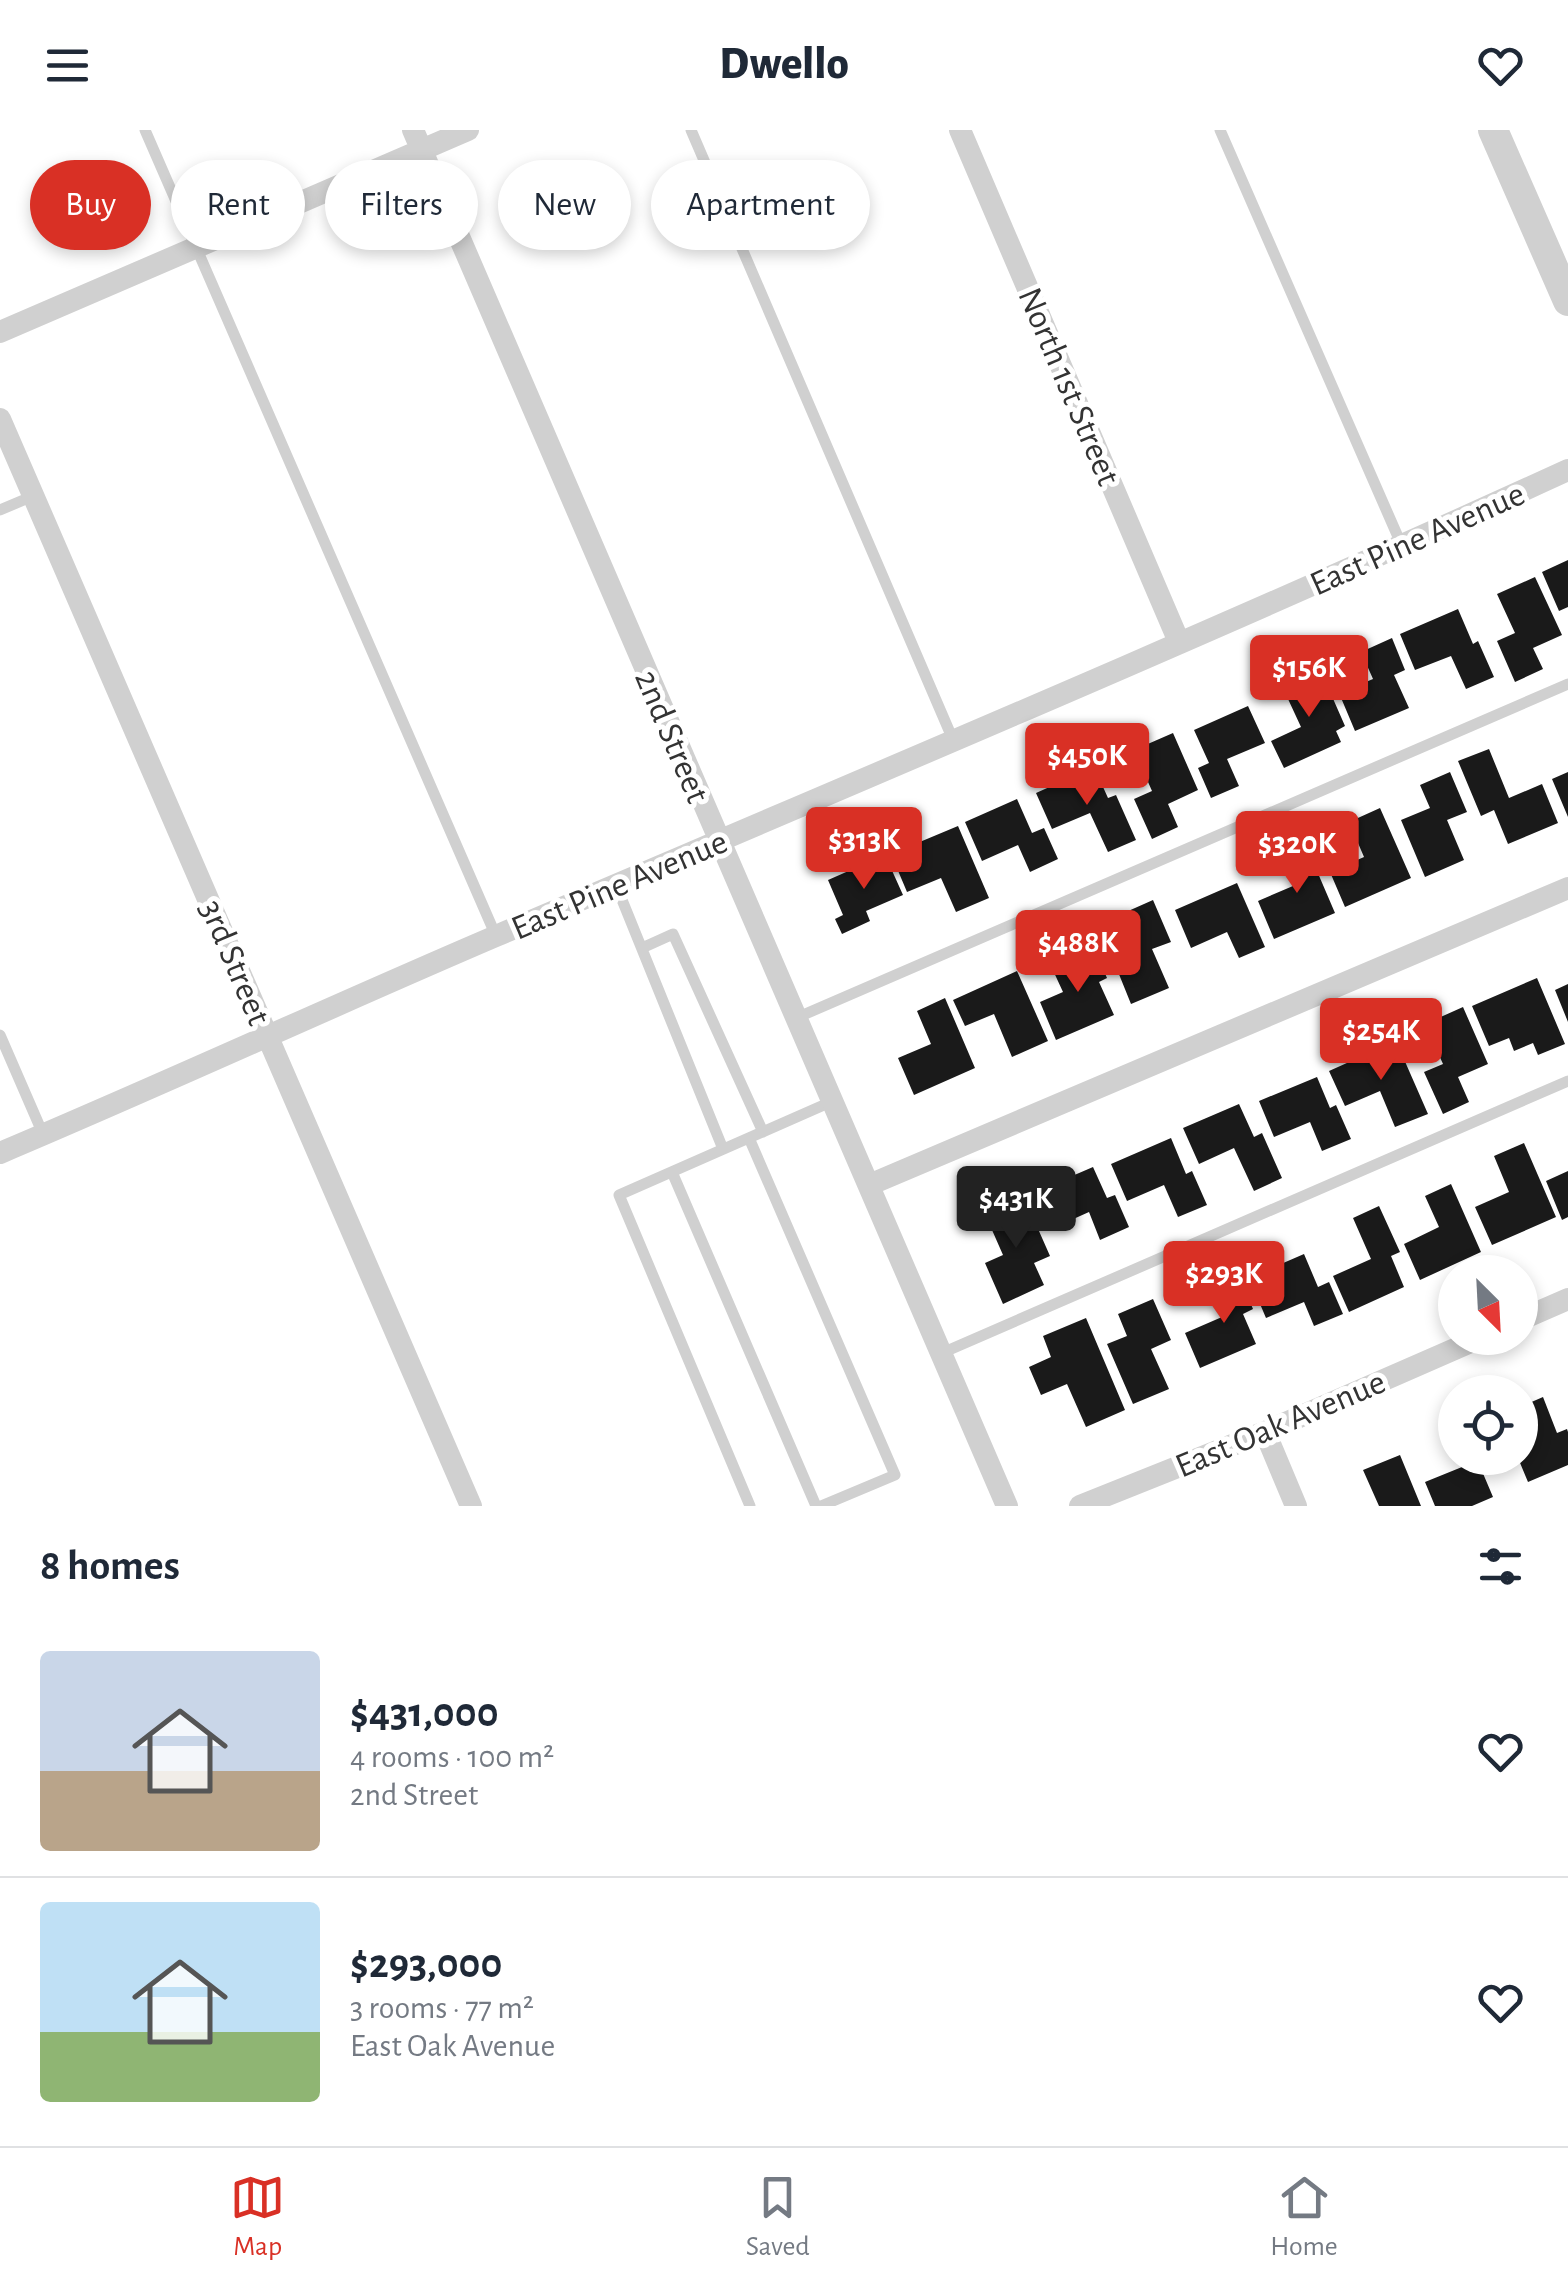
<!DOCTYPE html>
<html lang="en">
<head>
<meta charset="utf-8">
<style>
  :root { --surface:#fff; --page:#f6f6f7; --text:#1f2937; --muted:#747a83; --line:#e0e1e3; --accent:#d93025 }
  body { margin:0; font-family:"Alegreya Sans",sans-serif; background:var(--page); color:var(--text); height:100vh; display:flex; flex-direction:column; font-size:38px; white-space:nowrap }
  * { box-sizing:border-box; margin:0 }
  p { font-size:32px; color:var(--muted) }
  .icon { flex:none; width:55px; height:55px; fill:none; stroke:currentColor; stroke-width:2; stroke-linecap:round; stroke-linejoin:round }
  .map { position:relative; height:1376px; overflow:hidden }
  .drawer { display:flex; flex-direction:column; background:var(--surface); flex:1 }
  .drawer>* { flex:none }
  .top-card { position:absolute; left:30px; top:30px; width:1000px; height:90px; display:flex; gap:20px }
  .needle { width:65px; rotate:156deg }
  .tools { position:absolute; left:1438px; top:1125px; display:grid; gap:20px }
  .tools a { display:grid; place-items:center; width:100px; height:100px; border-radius:50%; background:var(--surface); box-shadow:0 5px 15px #0003; font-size:50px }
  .price { position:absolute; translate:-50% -85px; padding:0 22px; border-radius:10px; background:var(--accent); color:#fff; font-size:32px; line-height:65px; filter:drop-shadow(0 2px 5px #0008) }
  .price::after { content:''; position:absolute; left:50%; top:60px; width:30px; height:22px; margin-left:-15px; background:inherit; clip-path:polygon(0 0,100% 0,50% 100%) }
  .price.current { background:#222; color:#fff }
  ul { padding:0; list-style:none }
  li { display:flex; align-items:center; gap:30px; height:250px; padding:0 40px }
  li+li { border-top:2px solid var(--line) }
  li span { display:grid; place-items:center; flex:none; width:280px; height:200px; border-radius:10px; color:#555 }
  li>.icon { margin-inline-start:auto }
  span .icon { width:120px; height:120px; fill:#fffc; stroke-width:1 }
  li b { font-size:42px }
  h2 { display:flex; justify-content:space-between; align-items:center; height:120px; padding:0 40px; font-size:42px }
  .pill { padding:0 35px; border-radius:45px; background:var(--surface); box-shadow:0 5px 15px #0003; font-size:35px; line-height:90px }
  .pill.current { background:var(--accent); color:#fff }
  header { display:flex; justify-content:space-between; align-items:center; height:130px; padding:0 40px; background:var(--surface); font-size:45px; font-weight:800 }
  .menu { display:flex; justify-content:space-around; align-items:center; height:140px; border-top:2px solid var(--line); background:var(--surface); font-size:28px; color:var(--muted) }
  .menu a { display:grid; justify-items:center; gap:5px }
  .menu .current { color:var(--accent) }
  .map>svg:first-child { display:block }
  .building { fill:#1a1a1a }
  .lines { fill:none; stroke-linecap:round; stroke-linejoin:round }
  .service { stroke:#d0d0d0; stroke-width:11 }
  .minor { stroke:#d0d0d0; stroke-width:22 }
  .tertiary { stroke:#d0d0d0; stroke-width:30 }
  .labels { text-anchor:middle; stroke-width:10; stroke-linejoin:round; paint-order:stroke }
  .street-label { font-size:35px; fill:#333; stroke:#fff }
</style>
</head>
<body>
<header><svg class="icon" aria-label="menu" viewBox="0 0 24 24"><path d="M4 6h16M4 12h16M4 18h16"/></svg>Dwello<svg class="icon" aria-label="heart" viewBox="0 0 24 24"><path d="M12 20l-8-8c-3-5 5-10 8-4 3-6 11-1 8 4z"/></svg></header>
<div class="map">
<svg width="1568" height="1376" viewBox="0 0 1568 1376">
  <rect width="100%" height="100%" fill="#fff"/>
  <path class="building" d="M 1568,430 L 1568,477 L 1559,481 L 1542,442 Z
    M 1535,447 L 1562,505 L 1533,518 L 1543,539 L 1515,552 L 1497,511 L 1515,503 L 1497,464 Z
    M 1458,479 L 1473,514 L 1478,511 L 1494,547 L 1466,559 L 1451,526 L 1415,540 L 1400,504 Z
    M 1392,508 L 1405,540 L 1394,545 L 1409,578 L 1355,601 L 1339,563 L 1373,549 L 1361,522 Z
    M 1320,539 L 1345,596 L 1336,601 L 1341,612 L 1284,638 L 1271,611 L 1301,597 L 1282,556 Z
    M 1248,576 L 1265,613 L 1227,629 L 1239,656 L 1211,668 L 1198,638 L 1209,633 L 1194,600 Z
    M 1173,603 L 1198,660 L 1168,674 L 1178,697 L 1152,709 L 1134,669 L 1152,661 L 1134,620 Z
    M 1489,619 L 1509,668 L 1542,654 L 1558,693 L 1508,714 L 1494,680 L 1481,686 L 1458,631 Z
    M 1094,637 L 1108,668 L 1116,665 L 1136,710 L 1108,722 L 1090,683 L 1052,699 L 1036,663 Z
    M 1450,642 L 1467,682 L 1447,690 L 1464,730 L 1425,747 L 1401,690 L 1430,678 L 1420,655 Z
    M 1568,642 L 1568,687 L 1552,649 Z
    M 1017,669 L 1032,703 L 1044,698 L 1058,729 L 1030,742 L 1018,715 L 982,731 L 965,692 Z
    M 1380,678 L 1411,748 L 1345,777 L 1330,742 L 1364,727 L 1349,692 Z
    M 958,696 L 989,768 L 956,782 L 941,748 L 907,762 L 891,724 Z
    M 1305,713 L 1335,783 L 1274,809 L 1258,771 L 1293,756 L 1280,724 Z
    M 885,725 L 903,765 L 866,781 L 870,791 L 842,804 L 835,789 L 843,785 L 828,750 Z
    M 1237,753 L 1265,817 L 1239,828 L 1227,802 L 1191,818 L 1175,780 Z
    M 1153,770 L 1171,812 L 1152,819 L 1169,858 L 1131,874 L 1108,817 L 1135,806 L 1126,782 Z
    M 1094,818 L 1107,848 L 1099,852 L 1114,885 L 1056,910 L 1040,872 L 1063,862 L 1051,836 Z
    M 1017,841 L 1048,911 L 1012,927 L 994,884 L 965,896 L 953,870 Z
    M 1537,848 L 1565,914 L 1538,925 L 1533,913 L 1514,921 L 1509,908 L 1489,916 L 1472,876 Z
    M 1568,854 L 1568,892 L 1555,860 Z
    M 945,868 L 975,938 L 914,965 L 898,928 L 931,914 L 917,881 Z
    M 1463,877 L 1488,934 L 1458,947 L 1469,972 L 1443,984 L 1424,942 L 1443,934 L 1425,894 Z
    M 1396,911 L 1428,984 L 1395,997 L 1380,961 L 1345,976 L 1329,941 Z
    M 1317,947 L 1330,978 L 1336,975 L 1351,1009 L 1322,1021 L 1310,992 L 1274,1007 L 1259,971 Z
    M 1239,974 L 1254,1007 L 1262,1003 L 1282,1048 L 1254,1061 L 1234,1018 L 1199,1034 L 1183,998 Z
    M 1171,1008 L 1186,1044 L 1192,1041 L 1207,1075 L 1178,1087 L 1164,1055 L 1127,1071 L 1111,1034 Z
    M 1524,1013 L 1556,1087 L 1492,1115 L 1475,1077 L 1509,1062 L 1494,1026 Z
    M 1093,1037 L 1107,1068 L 1115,1065 L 1129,1097 L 1100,1110 L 1089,1082 L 1051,1099 L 1035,1062 Z
    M 1568,1041 L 1568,1087 L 1562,1090 L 1546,1051 Z
    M 1451,1054 L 1481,1122 L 1420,1150 L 1404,1114 L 1439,1097 L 1425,1066 Z
    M 1024,1067 L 1050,1126 L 1034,1133 L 1044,1155 L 1003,1174 L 985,1133 L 1003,1125 L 985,1084 Z
    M 1379,1076 L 1400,1122 L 1391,1126 L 1404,1157 L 1349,1182 L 1333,1146 L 1371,1129 L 1353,1088 Z
    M 1304,1124 L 1318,1157 L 1329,1152 L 1343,1184 L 1314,1196 L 1304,1172 L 1266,1188 L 1249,1148 Z
    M 1239,1146 L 1253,1179 L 1243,1184 L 1256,1214 L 1200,1238 L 1185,1203 L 1222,1187 L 1209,1159 Z
    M 1153,1169 L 1171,1210 L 1151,1219 L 1169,1259 L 1133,1274 L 1107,1214 L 1127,1206 L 1118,1184 Z
    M 1086,1188 L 1125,1280 L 1086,1297 L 1067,1254 L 1041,1265 L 1029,1237 L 1051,1227 L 1043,1206 Z
    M 1543,1267 L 1557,1303 L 1567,1299 L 1568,1302 L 1568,1335 L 1528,1352 L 1518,1328 L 1520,1328 L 1520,1277 Z
    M 1400,1325 L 1421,1376 L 1379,1376 L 1363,1340 Z
    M 1458,1328 L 1494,1328 L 1479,1334 L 1493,1367 L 1472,1376 L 1435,1376 L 1425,1352 L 1462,1337 Z"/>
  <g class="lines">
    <path class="service" d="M 145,0 L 496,806
      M 691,0 L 954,612
      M 1220,0 L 1402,416
      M 0,380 L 33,366
      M 616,755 L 723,1019
      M 642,818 L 673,804 L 763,1002
      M 796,888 L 1568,554
      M 0,905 L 43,1004
      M 749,1008 L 895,1345 L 821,1376
      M 672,1042 L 816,1376
      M 942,1223 L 1568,951
      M 750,1376 L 619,1065 L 833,971"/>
    <path class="minor" d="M 413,0 L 1007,1376
      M 960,0 L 1179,512
      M 0,202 L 468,0
      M 0,289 L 471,1376
      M 0,1023 C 166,953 330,877 496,806 C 854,653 1214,502 1568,340
      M 869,1055 L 1568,758
      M 1520,1190 L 1568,1169
      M 1265,1302 L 1296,1376
      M 1080,1376 L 1265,1302 L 1480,1208"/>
    <path class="tertiary" d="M 1493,0 L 1568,171"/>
  </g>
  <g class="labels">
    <g class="street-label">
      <text transform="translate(1070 256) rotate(67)" y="12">North 1st Street</text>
      <text transform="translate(1417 408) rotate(-24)" y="12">East Pine Avenue</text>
      <text transform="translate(673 606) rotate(67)" y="12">2nd Street</text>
      <text transform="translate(619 754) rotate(-23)" y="12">East Pine Avenue</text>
      <text transform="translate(236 832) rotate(67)" y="12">3rd Street</text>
      <text transform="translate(1280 1293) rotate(-23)" y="12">East Oak Avenue</text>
    </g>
  </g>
</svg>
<div class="tools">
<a><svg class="needle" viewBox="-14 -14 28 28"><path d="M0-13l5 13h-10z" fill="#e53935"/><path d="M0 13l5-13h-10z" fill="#747a83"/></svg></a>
<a><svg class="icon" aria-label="locate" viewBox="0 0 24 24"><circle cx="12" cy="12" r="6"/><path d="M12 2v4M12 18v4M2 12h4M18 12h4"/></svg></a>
</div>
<b class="price" style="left:1309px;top:590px">$156K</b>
<b class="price" style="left:1087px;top:678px">$450K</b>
<b class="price" style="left:864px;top:762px">$313K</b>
<b class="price" style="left:1297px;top:766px">$320K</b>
<b class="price" style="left:1078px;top:865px">$488K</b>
<b class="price" style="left:1381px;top:953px">$254K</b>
<b class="price current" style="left:1016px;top:1121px">$431K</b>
<b class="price" style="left:1224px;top:1196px">$293K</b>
<div class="top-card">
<a class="pill current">Buy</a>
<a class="pill">Rent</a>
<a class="pill">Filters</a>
<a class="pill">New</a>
<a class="pill">Apartment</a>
</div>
</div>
<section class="drawer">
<h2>8 homes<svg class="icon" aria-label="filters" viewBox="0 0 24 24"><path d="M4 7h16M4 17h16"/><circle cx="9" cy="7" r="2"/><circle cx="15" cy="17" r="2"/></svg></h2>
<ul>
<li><span style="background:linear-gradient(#c9d6e8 60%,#b9a48a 0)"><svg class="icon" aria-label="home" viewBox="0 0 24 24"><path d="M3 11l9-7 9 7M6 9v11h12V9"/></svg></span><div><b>$431,000</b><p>4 rooms · 100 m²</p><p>2nd Street</p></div><svg class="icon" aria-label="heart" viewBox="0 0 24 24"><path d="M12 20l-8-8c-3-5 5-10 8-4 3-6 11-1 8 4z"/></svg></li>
<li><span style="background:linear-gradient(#bfe0f5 65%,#8fb573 0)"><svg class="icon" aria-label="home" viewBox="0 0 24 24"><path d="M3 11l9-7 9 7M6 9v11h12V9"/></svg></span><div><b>$293,000</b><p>3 rooms · 77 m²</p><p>East Oak Avenue</p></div><svg class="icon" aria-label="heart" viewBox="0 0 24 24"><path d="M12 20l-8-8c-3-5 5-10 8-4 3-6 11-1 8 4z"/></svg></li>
</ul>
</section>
<nav class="menu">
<a class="current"><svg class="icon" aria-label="map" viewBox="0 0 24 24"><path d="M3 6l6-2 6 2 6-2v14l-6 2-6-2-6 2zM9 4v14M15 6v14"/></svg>Map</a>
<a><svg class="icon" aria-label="saved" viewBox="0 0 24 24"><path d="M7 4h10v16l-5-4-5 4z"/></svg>Saved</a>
<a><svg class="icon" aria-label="home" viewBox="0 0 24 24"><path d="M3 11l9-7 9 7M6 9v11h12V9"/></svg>Home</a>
</nav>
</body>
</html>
